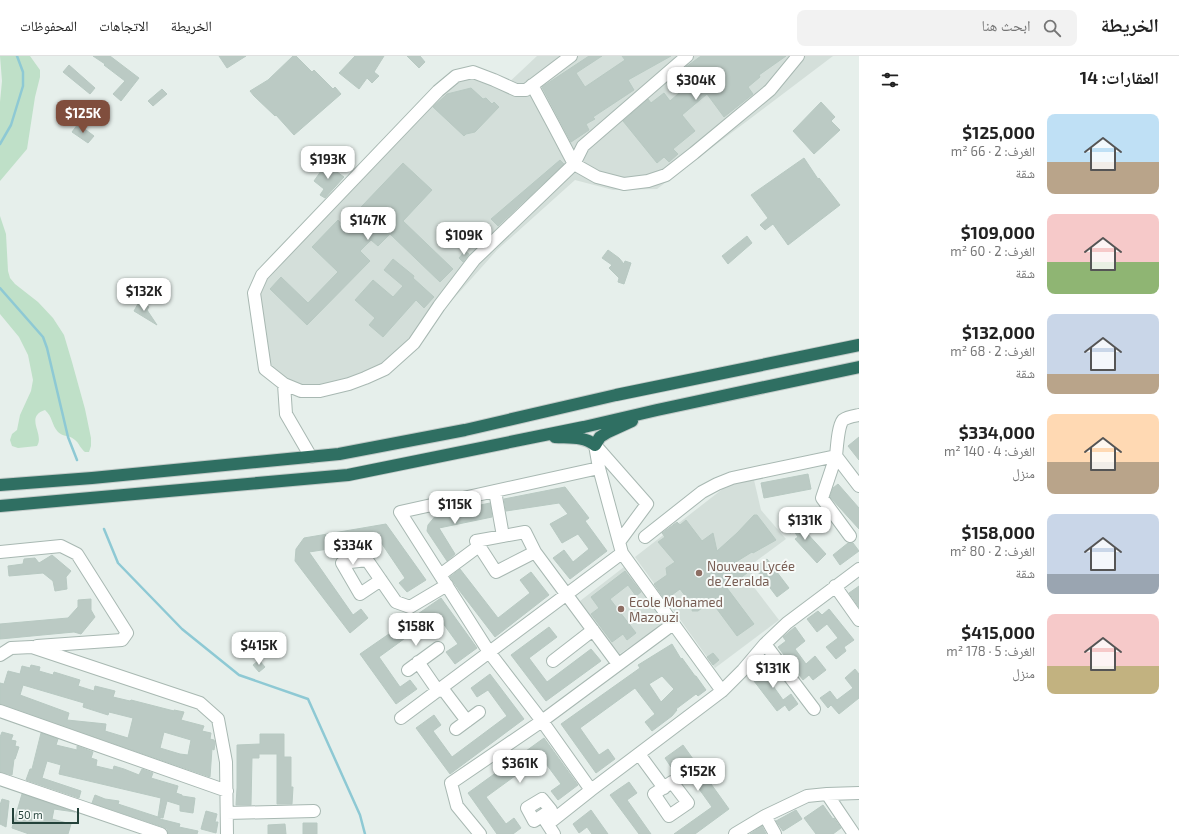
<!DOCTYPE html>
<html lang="ar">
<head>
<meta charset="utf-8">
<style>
  :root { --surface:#fff; --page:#f2f2f2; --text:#222; --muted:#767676; --line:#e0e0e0; --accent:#804e3d }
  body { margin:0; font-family:"Exo 2","Noto Naskh Arabic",sans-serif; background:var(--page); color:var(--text); direction:rtl; height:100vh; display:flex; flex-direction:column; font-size:15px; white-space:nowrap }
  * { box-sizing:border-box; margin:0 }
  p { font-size:13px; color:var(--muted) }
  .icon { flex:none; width:22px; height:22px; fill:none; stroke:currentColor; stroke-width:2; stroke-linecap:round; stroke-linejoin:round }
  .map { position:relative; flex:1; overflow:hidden; direction:ltr }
  .drawer { display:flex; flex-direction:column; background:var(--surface); width:320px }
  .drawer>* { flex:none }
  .scale { position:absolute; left:12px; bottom:10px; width:67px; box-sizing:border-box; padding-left:4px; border:2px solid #24423a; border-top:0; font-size:11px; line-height:14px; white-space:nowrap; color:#24423a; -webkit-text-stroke:3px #f7fbf9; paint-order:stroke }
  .price { position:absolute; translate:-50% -34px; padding:0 9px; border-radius:8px; background:#fff; color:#222; font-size:13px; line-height:26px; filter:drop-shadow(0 1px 2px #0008) }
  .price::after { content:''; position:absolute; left:50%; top:24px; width:12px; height:9px; margin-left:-6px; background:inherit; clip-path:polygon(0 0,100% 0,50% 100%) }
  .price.on { background:var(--accent); color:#fff }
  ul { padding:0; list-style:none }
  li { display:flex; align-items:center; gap:12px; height:100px; padding:0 20px }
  li span { display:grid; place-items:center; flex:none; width:112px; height:80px; border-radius:8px; color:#555 }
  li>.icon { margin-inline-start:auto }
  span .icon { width:48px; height:48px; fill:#fffc; stroke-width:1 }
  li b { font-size:17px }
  h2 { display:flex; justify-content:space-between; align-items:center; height:48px; padding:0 20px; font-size:17px }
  header { display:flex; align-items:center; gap:24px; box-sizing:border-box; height:56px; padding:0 20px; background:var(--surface); border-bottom:1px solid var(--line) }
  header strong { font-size:19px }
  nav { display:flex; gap:22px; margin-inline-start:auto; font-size:14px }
  .search { width:280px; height:36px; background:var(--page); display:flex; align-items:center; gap:10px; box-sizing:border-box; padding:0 14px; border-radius:8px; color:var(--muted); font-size:15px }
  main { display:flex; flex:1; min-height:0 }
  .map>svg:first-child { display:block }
  .built { fill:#d4dfda }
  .green { fill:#bfe0c8 }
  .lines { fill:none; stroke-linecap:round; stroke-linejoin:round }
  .stream { stroke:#8ec9d4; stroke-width:2.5 }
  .building { fill:#bbcac4; stroke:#b8c9c2; fill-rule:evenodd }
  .minor-casing { stroke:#a8b8b2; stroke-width:14 }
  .highway-casing { stroke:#c2cac8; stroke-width:14 }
  .minor { stroke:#fff; stroke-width:12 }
  .highway { stroke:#2f6f62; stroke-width:12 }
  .education-dot { fill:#8d6e63; stroke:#f7fbf9; stroke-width:1.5 }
  .labels { text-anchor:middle; stroke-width:4; stroke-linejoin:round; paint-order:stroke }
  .education-label { font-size:13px; fill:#785e54; stroke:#f7fbf9; text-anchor:start }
</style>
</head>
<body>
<header>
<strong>الخريطة</strong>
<div class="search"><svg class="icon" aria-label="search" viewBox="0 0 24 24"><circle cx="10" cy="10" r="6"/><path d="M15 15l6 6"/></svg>ابحث هنا</div>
<nav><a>الخريطة</a><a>الاتجاهات</a><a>المحفوظات</a></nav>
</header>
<main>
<section class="drawer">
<h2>العقارات: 14<svg class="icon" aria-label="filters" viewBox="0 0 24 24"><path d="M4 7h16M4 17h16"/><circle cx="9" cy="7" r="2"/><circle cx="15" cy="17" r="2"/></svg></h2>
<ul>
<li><span style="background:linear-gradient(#bfe0f5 60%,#b9a48a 0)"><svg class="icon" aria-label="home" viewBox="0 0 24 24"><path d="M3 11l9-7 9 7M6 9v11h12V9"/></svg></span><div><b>$125,000</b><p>الغرف: 2 · 66 m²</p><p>شقة</p></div></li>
<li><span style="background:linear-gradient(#f6c9c9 60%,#8fb573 0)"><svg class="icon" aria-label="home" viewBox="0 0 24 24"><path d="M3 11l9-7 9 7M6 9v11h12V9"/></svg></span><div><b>$109,000</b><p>الغرف: 2 · 60 m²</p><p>شقة</p></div></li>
<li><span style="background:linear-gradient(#c9d6e8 75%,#b9a48a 0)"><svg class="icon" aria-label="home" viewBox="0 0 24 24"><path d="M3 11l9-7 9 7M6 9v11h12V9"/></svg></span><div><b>$132,000</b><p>الغرف: 2 · 68 m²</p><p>شقة</p></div></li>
<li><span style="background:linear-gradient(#ffd9b3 60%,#b9a48a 0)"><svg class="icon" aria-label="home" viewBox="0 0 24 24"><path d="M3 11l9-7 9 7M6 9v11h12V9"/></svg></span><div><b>$334,000</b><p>الغرف: 4 · 140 m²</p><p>منزل</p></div></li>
<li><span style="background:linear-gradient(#c9d6e8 75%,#9aa5b1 0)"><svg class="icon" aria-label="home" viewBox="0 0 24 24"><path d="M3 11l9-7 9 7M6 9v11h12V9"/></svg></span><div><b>$158,000</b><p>الغرف: 2 · 80 m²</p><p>شقة</p></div></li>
<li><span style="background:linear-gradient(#f6c9c9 65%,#c2b280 0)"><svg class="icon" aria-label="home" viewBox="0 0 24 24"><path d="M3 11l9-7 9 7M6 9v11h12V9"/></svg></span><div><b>$415,000</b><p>الغرف: 5 · 178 m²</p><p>منزل</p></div></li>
</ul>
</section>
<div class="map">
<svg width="859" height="778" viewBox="0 0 859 778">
  <rect width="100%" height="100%" fill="#e6efeb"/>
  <path class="built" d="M 537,0 L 833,0 L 657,133 L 613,134 L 575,124 L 497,194 L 414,287 L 385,313 L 301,335 L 265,313 L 254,237 L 262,219 L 438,35 L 473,16 L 506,29 Z
    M 754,424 L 761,454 L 786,483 L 748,511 L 755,522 L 750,526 L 779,564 L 715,612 L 635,501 L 729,428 Z
    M 624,511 L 642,536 L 662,561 L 662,566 L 659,571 L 618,599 L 580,545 Z"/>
  <path class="green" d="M 0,0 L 30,0 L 40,14 L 40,21 L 35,41 L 27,93 L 0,125 L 0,46 L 2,25 Z
    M 0,160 L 6,178 L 8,215 L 10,222 L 15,228 L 38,246 L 53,262 L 64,279 L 72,306 L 85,353 L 91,382 L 91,390 L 89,396 L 85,396 C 80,392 79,387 75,384 C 70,379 63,381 58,376 C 51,368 53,361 45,354 C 24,361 45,378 37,390 L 18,392 L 12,390 L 10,384 L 12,378 L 17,374 L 20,359 L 31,335 L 33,324 L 28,299 L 19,281 L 0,258 Z"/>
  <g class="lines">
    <path class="stream" d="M 0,88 L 11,69 L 23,30 L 23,16 L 17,0
      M 0,232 L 43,281 L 47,292 L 68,381 L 77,404
      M 104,473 L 118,507 L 182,573 L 239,619 L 308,643 L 360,759 L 365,778"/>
  </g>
  <path class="building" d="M 93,0 L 110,0 L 139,22 L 121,45 L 113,38 L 125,25 L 104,9 L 105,8 Z
    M 219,0 L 246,0 L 227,12 Z
    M 293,0 L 296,0 L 312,16 L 314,14 L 333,33 L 335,31 L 341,38 L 294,79 L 276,59 L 275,60 L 254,40 L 250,35 L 268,24 Z
    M 355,0 L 384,0 L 374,16 L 379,20 L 372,27 L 367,22 L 359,33 L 339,17 Z
    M 407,0 L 420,0 L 425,6 L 419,12 Z
    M 589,0 L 602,0 L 576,17 L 585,31 L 625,4 L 622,0 L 671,0 L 628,24 L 634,34 L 593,61 L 595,63 L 586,68 L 589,74 L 571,86 L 542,31 Z
    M 701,0 L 786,0 L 759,19 L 760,21 L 748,31 L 753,38 L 724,61 L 707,38 L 682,59 L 695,75 L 673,93 L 678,98 L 669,106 L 664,101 L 657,107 L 623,65 L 648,43 L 651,47 L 664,37 L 670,45 L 695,23 L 686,11 Z
    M 69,9 L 95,32 L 90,38 L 63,16 Z
    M 471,32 L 483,43 L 486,42 L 492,48 L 494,46 L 499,51 L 475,76 L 466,78 L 464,80 L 433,51 L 447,38 Z
    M 162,33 L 167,38 L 153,50 L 148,45 Z
    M 821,46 L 835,61 L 831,65 L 840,74 L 814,98 L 793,75 Z
    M 78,68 L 94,80 L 88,87 L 72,76 Z
    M 804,102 L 818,123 L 819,122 L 840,149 L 788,189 L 773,168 L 765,174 L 760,169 L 768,162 L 751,139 Z
    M 560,104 L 564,108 L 498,170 L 491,163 Z
    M 403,107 L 432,134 L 403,165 L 453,213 L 440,226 L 390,178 L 378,190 L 371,184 L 360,195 L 370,205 L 307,269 L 270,233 L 281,221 L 308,247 L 338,216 L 312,191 L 338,164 L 343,170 Z
    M 326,108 L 344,121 L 325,142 L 320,139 L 324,133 L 314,125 Z
    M 747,180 L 752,187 L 728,208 L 722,200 Z
    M 608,194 L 619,202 L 624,208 L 625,205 L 631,207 L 624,228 L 618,226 L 619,222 L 609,212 L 612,209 L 602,202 Z
    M 465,195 L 469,198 L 463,206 L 459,202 Z
    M 393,203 L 414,220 L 413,222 L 434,241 L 424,252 L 416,244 L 383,281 L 369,269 L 375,262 L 355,244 L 373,224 L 393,241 L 403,230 L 384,214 Z
    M 139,246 L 149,251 L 147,254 L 157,269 L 134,255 Z
    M 859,381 L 859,404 L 848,390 Z
    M 808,418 L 811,433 L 764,442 L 761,427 Z
    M 838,428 L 859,452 L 859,473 L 830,441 L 833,432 Z
    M 565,431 L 589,462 L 585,465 L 607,495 L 570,523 L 553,502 L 564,494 L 573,506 L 589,493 L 578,478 L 562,487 L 550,468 L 568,458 L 559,447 L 506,455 L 504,443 Z
    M 490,447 L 492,461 L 439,472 L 455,498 L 447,505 L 427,475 L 428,469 L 437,458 Z
    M 754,459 L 757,459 L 776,484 L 753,497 L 752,496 L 718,517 L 747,517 L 727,532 L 754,568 L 737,580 L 711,545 L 698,555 L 692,555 L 693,550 L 680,533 L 665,544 L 654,528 L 667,519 L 666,512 L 675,506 L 658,486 L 665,481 L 662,477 L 677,466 L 680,469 L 686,464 L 702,485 L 713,477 L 717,495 L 737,477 Z
    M 793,462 L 826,498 L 817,507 L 795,483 L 798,481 L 794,475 L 790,477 L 783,471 Z
    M 386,468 L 426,524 L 407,536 L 399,527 L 405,522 L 380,485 L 309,496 L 353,559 L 361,553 L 368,562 L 350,577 L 295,505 L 296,493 L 304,482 Z
    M 848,487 L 853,487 L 859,495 L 840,509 L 833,499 Z
    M 52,499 L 71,515 L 66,521 L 67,533 L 55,535 L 53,525 L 43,517 L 9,520 L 8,510 L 23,508 L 24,503 L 35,502 L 39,507 Z
    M 767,503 L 789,532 L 777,541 L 755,512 Z
    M 460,513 L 498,562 L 530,537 L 520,524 L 531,516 L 549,539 L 495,581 L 459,534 L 450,521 Z
    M 625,515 L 641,536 L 636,540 L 628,529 L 610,543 L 636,577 L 627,584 L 623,578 L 612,586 L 591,558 L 599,552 L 591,541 Z
    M 859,530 L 859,551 L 849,537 Z
    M 441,542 L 477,592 L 455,608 L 446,596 L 458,588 L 437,559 L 379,601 L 400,631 L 410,624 L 417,633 L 396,648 L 360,598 Z
    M 91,543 L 91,554 L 95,561 L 81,578 L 74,576 L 0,583 L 0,568 L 68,562 L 78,551 L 78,544 Z
    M 829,553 L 854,584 L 844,591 L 846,595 L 836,603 L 826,591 L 838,582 L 827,568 L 817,576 L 807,563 L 818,555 L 822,559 Z
    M 549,571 L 557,581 L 529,602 L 547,626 L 591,593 L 601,605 L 546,645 L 511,599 Z
    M 795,571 L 805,585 L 795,593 L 806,608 L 815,600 L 826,614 L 813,624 L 809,619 L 803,624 L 778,591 L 786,585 L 783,581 Z
    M 672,588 L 681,603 L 682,602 L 695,620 L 696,620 L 706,634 L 698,640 L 696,638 L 676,653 L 677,654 L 672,660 L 652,675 L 645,666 L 655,658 L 635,632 L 580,672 L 599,699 L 608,693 L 615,703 L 596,717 L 561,668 L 640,612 L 638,609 ZM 662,620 L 674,633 L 661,646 L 649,628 Z
    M 713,597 L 719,604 L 713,609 L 707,601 Z
    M 259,604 L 265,611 L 259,616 L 253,609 Z
    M 769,606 L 780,620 L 771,627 L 783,644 L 791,638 L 798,648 L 789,655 L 785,649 L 777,655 L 754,625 L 763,619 L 759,614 Z
    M 31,609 L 40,611 L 39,615 L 53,619 L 54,616 L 80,624 L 78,630 L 94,635 L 95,630 L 115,635 L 113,641 L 130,645 L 131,644 L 174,655 L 174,654 L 184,656 L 181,664 L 204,670 L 202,675 L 211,677 L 210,683 L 214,684 L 215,688 L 214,694 L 212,693 L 210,721 L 0,648 L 0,627 L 4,628 L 8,615 L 20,618 L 22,610 L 30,612 ZM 23,629 L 84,647 L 83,651 L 108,659 L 109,656 L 133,662 L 128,682 L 105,675 L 106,668 L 67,664 L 69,657 L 20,639 ZM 164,676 L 191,684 L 188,699 L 180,698 L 160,692 Z
    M 855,613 L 859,618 L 859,642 L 839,658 L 831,649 L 828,652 L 820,642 L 830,635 L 837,644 L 853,632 L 845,622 Z
    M 490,618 L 524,663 L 450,718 L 416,672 L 434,659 L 441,669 L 433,675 L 452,701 L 507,660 L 488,634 L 477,641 L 471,632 Z
    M 2,676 L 13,679 L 11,684 L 16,685 L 15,690 L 19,691 L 15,703 L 14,703 L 12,719 L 0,716 L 0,681 Z
    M 41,677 L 58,683 L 56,689 L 77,694 L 77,690 L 93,696 L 91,702 L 97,704 L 96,710 L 113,714 L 114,710 L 124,713 L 139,719 L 142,713 L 153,717 L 151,722 L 178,730 L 176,737 L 182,739 L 182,740 L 195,742 L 193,757 L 180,755 L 180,749 L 167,745 L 163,762 L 158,761 L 160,762 L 160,763 L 180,768 L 179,771 L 198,775 L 197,778 L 168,778 L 167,773 L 163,771 L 92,747 L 95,739 L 105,743 L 119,745 L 118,748 L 158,761 L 161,742 L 59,718 L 61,709 L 47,705 L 42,722 L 81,735 L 79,742 L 26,724 L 30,713 L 32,713 Z
    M 260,678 L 284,678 L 284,701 L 291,701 L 291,731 L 293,731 L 292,748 L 277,748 L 277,698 L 259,698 L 259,702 L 252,702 L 251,749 L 236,749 L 237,732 L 237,689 L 260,688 Z
    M 544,682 L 578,729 L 558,744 L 551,735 L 561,728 L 541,701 L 486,741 L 506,768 L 514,762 L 521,772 L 513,778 L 497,778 L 468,737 Z
    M 683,689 L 729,753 L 695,778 L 674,778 L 712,751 L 679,705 L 671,711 L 665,702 Z
    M 629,726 L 637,737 L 627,744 L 651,778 L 639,778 L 610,739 Z
    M 22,738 L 75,756 L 54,753 L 52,763 L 71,768 L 68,778 L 29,778 L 12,772 Z
    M 2,743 L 9,745 L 6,771 L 0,768 L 0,749 Z
    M 823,749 L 833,763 L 834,762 L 841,772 L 833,778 L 816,778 L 804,762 Z
    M 591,754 L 608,778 L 592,778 L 587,771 L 579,777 L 573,768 Z
    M 796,754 L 802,763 L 783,775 L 776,765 Z
    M 206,755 L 217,758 L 215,766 L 218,766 L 216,777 L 201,773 Z
    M 303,767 L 317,767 L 317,778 L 303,778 Z
    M 285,768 L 286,778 L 268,778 L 268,769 Z
    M 762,770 L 766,778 L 750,778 Z"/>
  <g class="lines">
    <defs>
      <path id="minor" d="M 571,0 L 526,34 L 516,34 L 494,24 L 473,16 L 456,20 L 438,35 L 262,219 L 254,237 L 265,313 L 284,328 L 301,335 L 320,335 L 349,328 L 365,322 L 385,313 L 414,287 L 439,250 L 474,204 L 574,108 L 583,90 L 687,0
        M 532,29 L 554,70 L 574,108 L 597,121 L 624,128 L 648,125 L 666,119 L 694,97 L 770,34 L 798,0
        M 284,328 L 286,358 L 311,401
        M 595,389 L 599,412 L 622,497 L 722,635 L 743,614 L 765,588 L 787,567 L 859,513
        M 595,389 L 647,448 L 619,486
        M 836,400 L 822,442 L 850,480
        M 836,400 L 859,430
        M 599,412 L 400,456 L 489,596 L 542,665 L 591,734 L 722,635
        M 495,435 L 503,480
        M 525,476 L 535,496 L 496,516 L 476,485 Z
        M 645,481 L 702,436 L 717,428 L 732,422 L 836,400 C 837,391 838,370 843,364 C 847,361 854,360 859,359
        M 0,496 L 61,490 L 77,498 L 127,577 L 122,584 L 37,590
        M 535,496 L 618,608
        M 440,519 L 479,490
        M 381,524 L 360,538 L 342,507 L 367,504 L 396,546 L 410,551 L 447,529
        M 835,530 L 859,564
        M 765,588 L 814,653
        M 0,599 L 11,592 L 32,591 L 200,647 L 218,663 L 226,706 L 227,778
        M 553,605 L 593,574
        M 418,606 L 438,635
        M 408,614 L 438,592
        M 442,632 L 467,665
        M 0,655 L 227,735
        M 401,662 L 622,497
        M 456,673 L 479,656
        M 639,698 L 664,732
        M 0,723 L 161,778
        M 672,726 L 688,747 L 669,760 L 654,738 Z
        M 827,738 L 854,778
        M 542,743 L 551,754 L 534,765 L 527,752 Z
        M 227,757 L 314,755
        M 765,760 L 775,778
        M 543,761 L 554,778
        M 548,768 L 591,734
        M 480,778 L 457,750 L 451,727 L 542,665 L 673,568
        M 735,778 L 765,760 L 807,740 L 827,738 L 859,737"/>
      <path id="highway" d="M 555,381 C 569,382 584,380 595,389 L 600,381 L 608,376 L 632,365
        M 0,429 L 92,422 L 339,398 L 465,374 L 616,339 L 859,289
        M 0,450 L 348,419 L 584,371 L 657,354 L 859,311"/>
    </defs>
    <use href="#minor" class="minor-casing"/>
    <use href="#highway" class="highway-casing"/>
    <use href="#minor" class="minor"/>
    <use href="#highway" class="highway"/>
  </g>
  <g class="education-dot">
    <circle cx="699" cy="517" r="4"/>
    <circle cx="621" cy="553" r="4"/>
  </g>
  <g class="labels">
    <g class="education-label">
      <text x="707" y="515">Nouveau Lycée<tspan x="707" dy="15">de Zeralda</tspan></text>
      <text x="629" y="551">Ecole Mohamed<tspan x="629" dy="15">Mazouzi</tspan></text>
    </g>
  </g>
</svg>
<div class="scale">50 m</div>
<b class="price" style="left:696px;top:45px">$304K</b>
<b class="price on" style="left:83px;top:78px">$125K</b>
<b class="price" style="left:328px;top:124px">$193K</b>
<b class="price" style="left:368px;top:185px">$147K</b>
<b class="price" style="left:464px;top:200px">$109K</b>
<b class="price" style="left:144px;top:256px">$132K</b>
<b class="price" style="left:455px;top:469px">$115K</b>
<b class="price" style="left:805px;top:485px">$131K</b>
<b class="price" style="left:353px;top:510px">$334K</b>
<b class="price" style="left:416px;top:591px">$158K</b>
<b class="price" style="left:259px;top:610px">$415K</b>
<b class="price" style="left:773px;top:633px">$131K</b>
<b class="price" style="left:520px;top:728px">$361K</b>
<b class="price" style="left:698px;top:736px">$152K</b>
</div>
</main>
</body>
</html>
